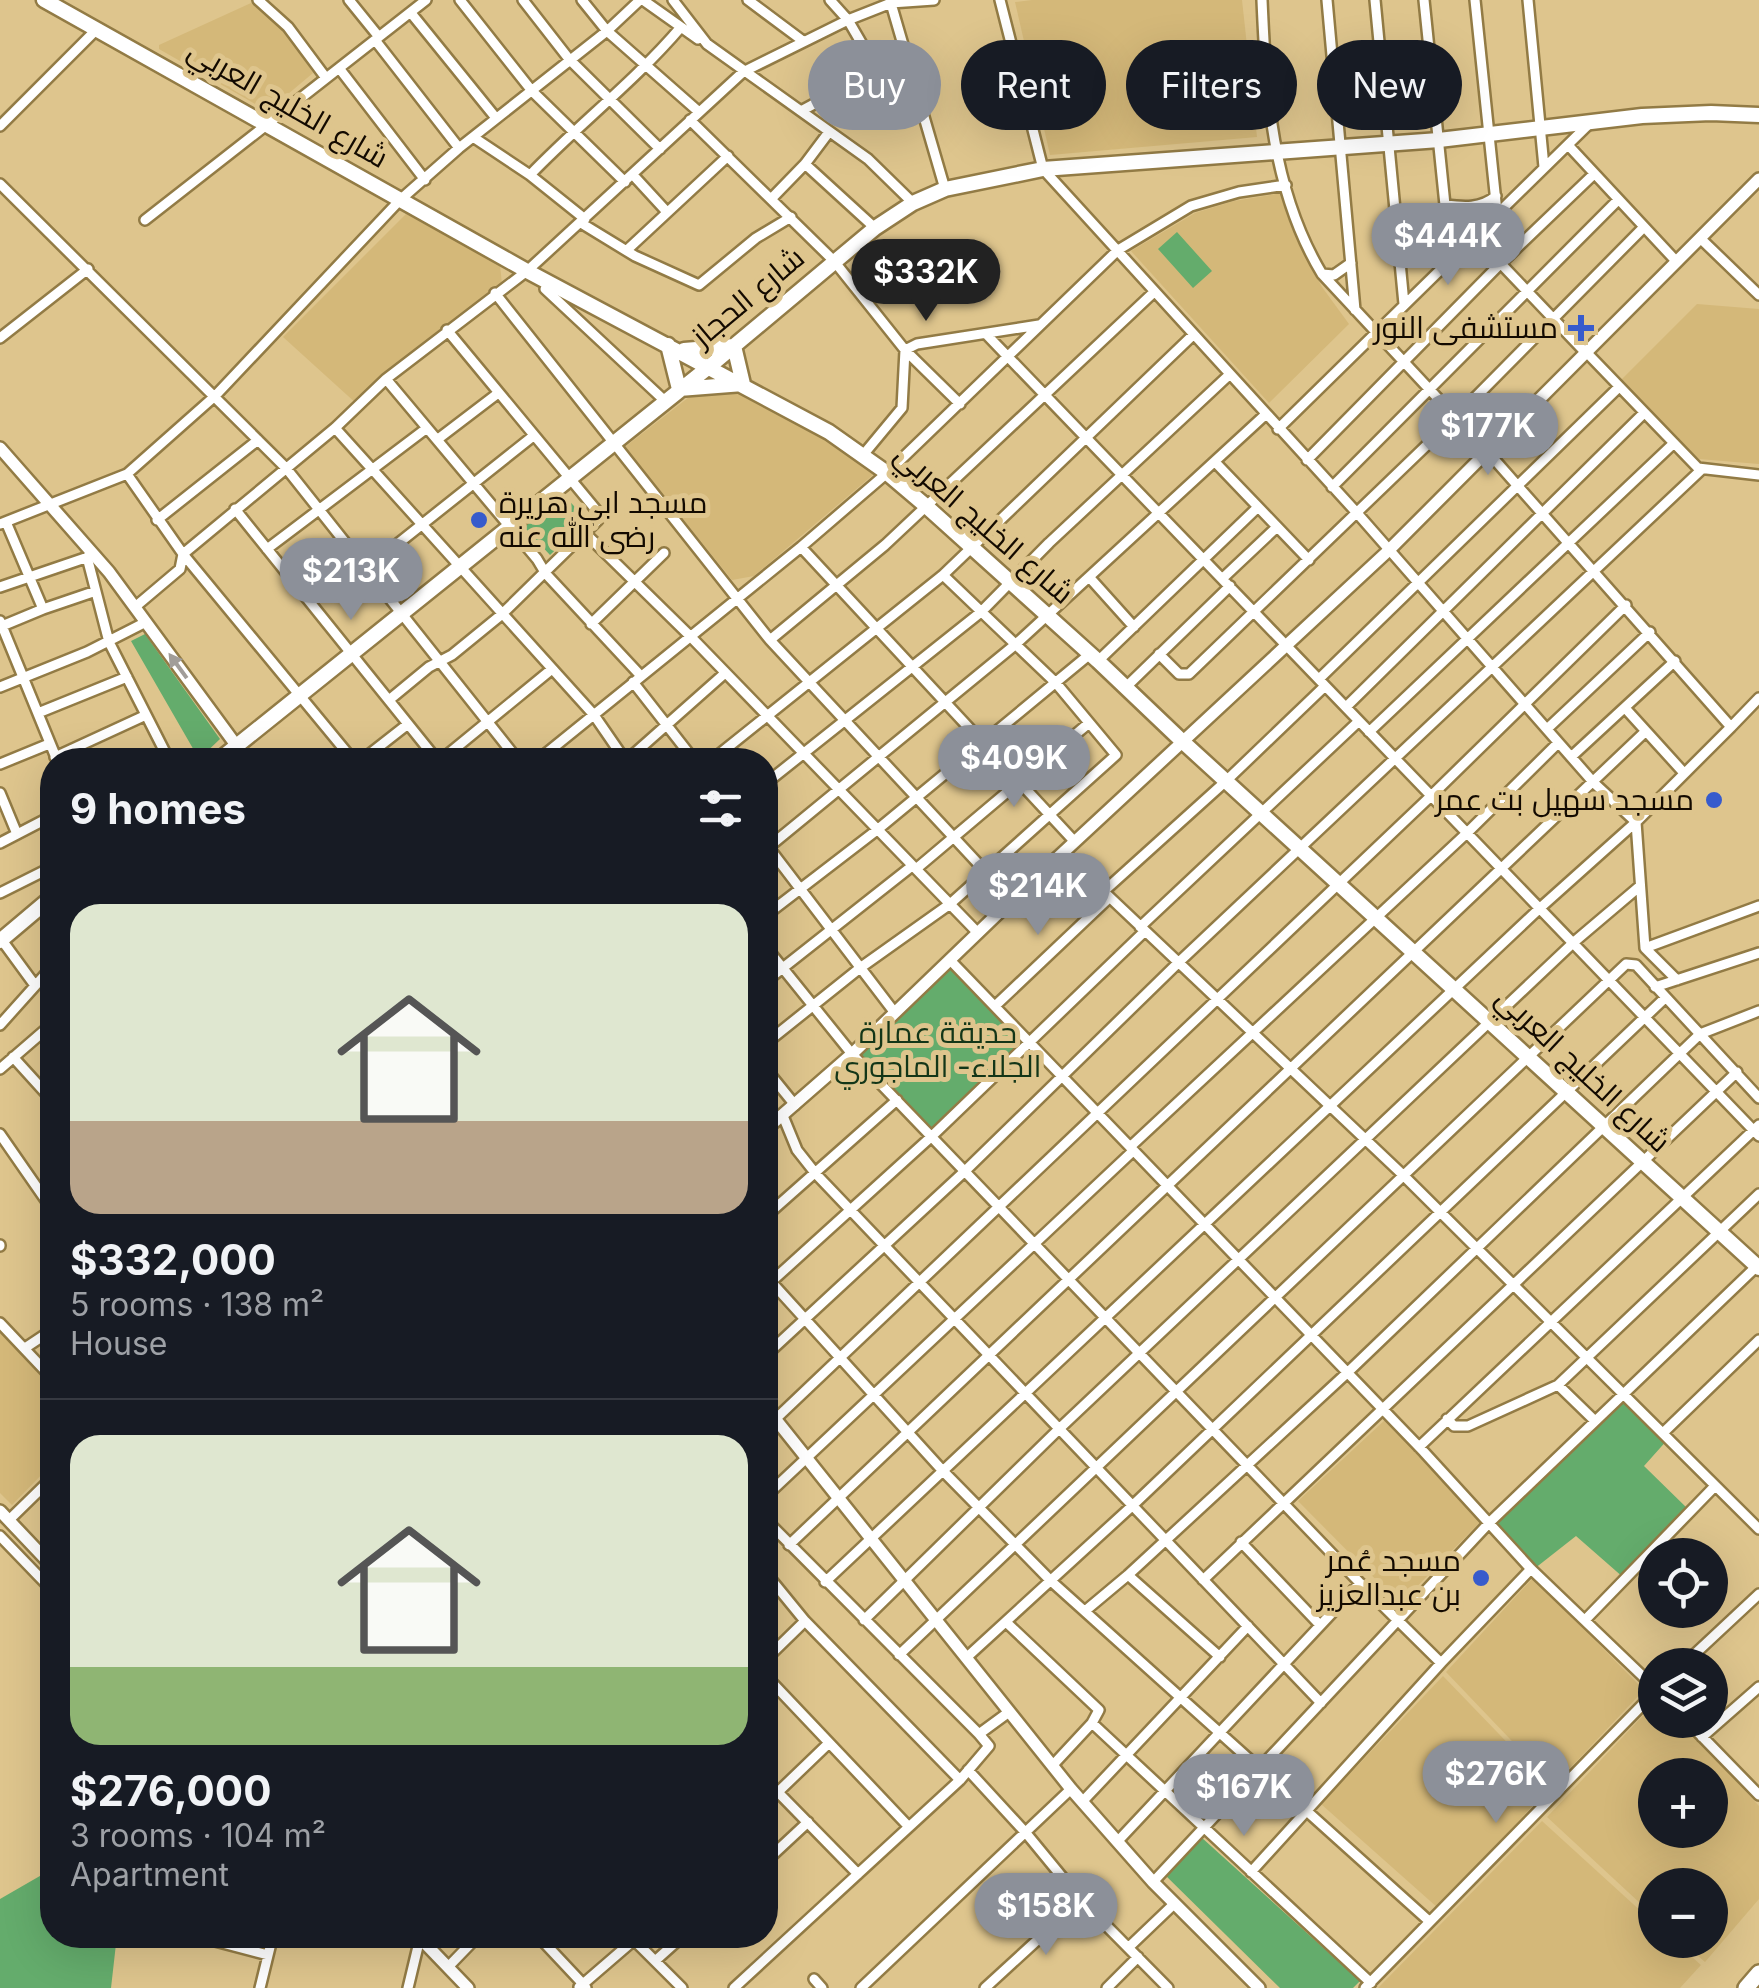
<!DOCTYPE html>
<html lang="en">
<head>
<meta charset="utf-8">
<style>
  :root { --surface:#171b24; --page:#242831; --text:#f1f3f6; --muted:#9ea1a6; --line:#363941; --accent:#8c9099 }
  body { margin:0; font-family:Inter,Cairo,sans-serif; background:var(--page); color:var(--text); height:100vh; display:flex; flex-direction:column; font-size:38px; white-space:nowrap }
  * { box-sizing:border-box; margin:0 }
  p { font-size:32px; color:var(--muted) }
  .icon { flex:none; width:55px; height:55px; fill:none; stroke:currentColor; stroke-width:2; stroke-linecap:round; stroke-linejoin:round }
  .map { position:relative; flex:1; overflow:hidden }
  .side { position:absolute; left:40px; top:748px; width:738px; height:1200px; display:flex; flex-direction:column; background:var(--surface); border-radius:40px; box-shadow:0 10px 40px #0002 }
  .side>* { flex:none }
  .top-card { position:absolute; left:808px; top:40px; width:800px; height:90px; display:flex; gap:20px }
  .fabs { position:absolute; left:1638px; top:1538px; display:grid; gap:20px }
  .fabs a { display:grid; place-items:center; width:90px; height:90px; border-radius:50%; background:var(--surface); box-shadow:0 10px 40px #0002; font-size:50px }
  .price { position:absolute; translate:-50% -85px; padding:0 22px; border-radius:35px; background:var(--accent); color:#fff; font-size:32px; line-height:65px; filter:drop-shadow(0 2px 5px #0008) }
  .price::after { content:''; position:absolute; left:50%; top:60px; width:30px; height:22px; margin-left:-15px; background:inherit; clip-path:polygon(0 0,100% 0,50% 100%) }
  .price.selected { background:#222; color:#fff }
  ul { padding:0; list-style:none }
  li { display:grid; align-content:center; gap:20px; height:530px; padding:0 30px }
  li+li { border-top:2px solid var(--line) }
  li span { display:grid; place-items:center; height:310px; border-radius:30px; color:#555 }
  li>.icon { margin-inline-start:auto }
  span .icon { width:180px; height:180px; fill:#fffc; stroke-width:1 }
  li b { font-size:42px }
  h2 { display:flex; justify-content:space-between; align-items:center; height:120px; padding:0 30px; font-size:42px }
  .pill { padding:0 35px; border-radius:45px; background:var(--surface); box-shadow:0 10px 40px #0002; font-size:35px; line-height:90px }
  .pill.selected { background:var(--accent); color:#fff }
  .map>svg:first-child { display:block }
  .built { fill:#d4b879; fill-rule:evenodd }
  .green { fill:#64ac6c }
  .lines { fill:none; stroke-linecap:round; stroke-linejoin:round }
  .minor-casing { stroke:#927b45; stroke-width:14 }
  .tertiary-casing { stroke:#927b45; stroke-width:16 }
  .secondary-casing { stroke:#927b45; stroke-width:19 }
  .primary-casing { stroke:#927b45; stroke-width:20 }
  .minor { stroke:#fff; stroke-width:9 }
  .tertiary { stroke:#fff; stroke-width:11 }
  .secondary { stroke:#fff; stroke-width:14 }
  .primary { stroke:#fff; stroke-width:15 }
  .oneway { fill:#a19d99 }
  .poi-dot { fill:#375bcc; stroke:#dec58d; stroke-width:4 }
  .labels { text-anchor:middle; stroke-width:10; stroke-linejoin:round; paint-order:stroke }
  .street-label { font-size:30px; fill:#130a00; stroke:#dec58d }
  .poi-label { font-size:30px; fill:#130a00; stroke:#dec58d; text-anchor:end }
  .park-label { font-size:30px; fill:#133618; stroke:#dec58d }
</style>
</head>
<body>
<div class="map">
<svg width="1759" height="1988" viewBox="0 0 1759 1988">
  <rect width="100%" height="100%" fill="#dec58d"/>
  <path class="built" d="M 1032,0 L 1242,0 L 1257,137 L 1050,155 L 1015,2 Z
    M 251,3 L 291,36 L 313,73 L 275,105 L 257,105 L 159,49 L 159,45 Z
    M 1282,193 L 1300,246 L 1322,287 L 1349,324 L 1269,403 L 1131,251 L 1195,213 L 1234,201 Z
    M 406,214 L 500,265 L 502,284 L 358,405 L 283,337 Z
    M 1697,304 L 1759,309 L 1759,464 L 1699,459 L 1621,380 Z
    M 739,389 L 817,432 L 874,474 L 754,576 L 732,580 L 625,447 L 698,390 Z
    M 0,1332 L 52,1387 L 52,1464 L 12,1505 L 0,1493 Z
    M 1386,1419 L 1482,1520 L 1400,1604 L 1298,1501 Z
    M 1533,1578 L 1644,1690 L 1554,1785 L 1446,1672 Z
    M 1443,1676 L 1550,1787 L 1438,1908 L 1321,1804 Z
    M 1655,1703 L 1655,1720 L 1679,1720 L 1759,1806 L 1759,1899 L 1705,1962 L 1680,1940 L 1710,1940 L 1710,1885 L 1655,1885 L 1655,1917 L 1547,1817 ZM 1655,1775 L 1710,1775 L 1710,1830 L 1655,1830 Z
    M 1542,1821 L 1655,1924 L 1655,1940 L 1673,1940 L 1701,1965 L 1680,1988 L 1378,1988 Z"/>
  <path class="green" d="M 1177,232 L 1212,271 L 1193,288 L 1158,249 Z
    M 560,491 L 587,520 L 550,555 L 523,526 Z
    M 145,634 L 220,739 L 199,759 L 131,641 Z
    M 951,961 L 1029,1042 L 932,1135 L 853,1054 Z
    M 1623,1393 L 1669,1438 L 1644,1466 L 1689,1510 L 1624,1578 L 1576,1536 L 1534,1569 L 1489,1523 Z
    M 1201,1837 L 1360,1981 L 1353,1988 L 1280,1988 L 1164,1874 Z
    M 52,1869 L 52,1935 L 117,1935 L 111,1988 L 0,1988 L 0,1899 Z"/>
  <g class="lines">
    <defs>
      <path id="minor" d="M 258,0 L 288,27 L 326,78
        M 349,0 L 379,37
        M 460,0 L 532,91 L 625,182
        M 523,0 L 569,59 L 660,149
        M 582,0 L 607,31 L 699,112
        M 643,0 L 698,39
        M 673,0 L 707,44 L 868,159 L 913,203
        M 748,0 L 803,41
        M 830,0 L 848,20 L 877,70
        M 890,0 L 945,189
        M 1262,0 C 1266,94 1272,191 1322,274 L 1486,450 L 1731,727 L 1636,822 L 1645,948 L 1677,980
        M 1327,0 L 1355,310
        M 1375,0 L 1404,304
        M 1424,0 L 1445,205 L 1585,352
        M 1475,0 L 1497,212
        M 1528,0 L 1544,167
        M 411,13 L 496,118
        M 375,40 L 459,148
        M 339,68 L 425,180
        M 801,111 L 877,70 L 907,61
        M 690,120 L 834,261 L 905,350 L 917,344 L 1039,325
        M 0,126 L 97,29
        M 473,137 L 530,175 L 585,219
        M 1568,145 L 1676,261
        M 805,164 L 875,228
        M 530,175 C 579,124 635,81 681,27
        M 633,175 L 667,212
        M 0,184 L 286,468 L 518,760
        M 772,198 L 805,164 L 829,132
        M 1445,205 C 1463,207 1481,209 1496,196
        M 145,220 L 426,0
        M 581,223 L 635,256 L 699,285 L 756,238 L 791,217
        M 1700,238 L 1759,295
        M 627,250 L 728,156
        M 1322,274 L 1334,275 L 1351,263
        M 545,289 L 665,401
        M 495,293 L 770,640 L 1012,900
        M 987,335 L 1759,1136
        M 0,338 L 88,269
        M 1590,356 L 1698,468 L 1759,475
        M 386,379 L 537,559 L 546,574 L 641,676
        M 335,428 L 594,715 L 625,760
        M 1278,429 L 1590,123
        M 438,439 L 497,394
        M 863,455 L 902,408 L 905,350 L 960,404
        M 1307,460 L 1500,264 L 1594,174
        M 1216,463 L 1309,560
        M 127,474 L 183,554 L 353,760
        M 1332,487 L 1618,200
        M 235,509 L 437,760
        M 157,520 L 258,440
        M 6,522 L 43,609 L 93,592
        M 0,524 L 127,474 L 215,396 L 400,200 L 459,148 L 607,31 L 640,0
        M 586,534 L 689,635 L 978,933
        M 801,547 L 1075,842
        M 267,549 L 427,428
        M 87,557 L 109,642 L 169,760
        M 366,569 L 532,437
        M 1090,578 L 1134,627
        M 1223,578 L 1277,527
        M 0,587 L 91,556
        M 135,607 L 180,569 L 183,554 L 335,428 L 386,379 L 527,271 L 743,72 L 848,20 L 891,3 L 934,0
        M 0,621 L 57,760
        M 591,624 L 664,553
        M 2,626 L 43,609
        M 770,640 L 885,545 L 1153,293
        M 1159,654 L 1179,674 L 1189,674 L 1456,417 L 1644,227
        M 1098,661 L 1258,507
        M 1319,679 L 1619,387
        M 633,682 L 694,760
        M 0,687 L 87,652 L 146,622
        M 1125,688 L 1230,586
        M 389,700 L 429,667 L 452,655 L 501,615 L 598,520 L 597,511 L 447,330
        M 1346,707 L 1644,413
        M 1625,708 L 1684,773
        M 38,713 L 127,677
        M 1731,727 L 1759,698
        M 1547,729 L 1650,632
        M 1369,732 L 1674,443
        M 55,757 L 144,716
        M 1571,757 L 1675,661
        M 362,760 L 408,724
        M 441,760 L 552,669
        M 538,760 L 801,547 L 887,473 L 1118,250 L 1191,206 L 1239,192 L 1286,185
        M 627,760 L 724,674
        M 712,760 L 943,575 L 1193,335
        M 0,764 L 49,744
        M 765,784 L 981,612 L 1049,543 L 1229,375
        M 0,793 L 17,834
        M 0,843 L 52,816
        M 766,844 L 895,1013
        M 765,850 L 1016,644 L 1265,415
        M 1063,853 L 1403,1175 L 1759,1529
        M 916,869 L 1089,723
        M 1103,892 L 1226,781 L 1325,686
        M 0,893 L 52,867
        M 765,916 L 877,830 L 1090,654
        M 1140,927 L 1359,721
        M 1,939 L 34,984
        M 765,946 L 852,1054 L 1360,1583 L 1441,1663 L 1531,1569
        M 1645,948 L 1759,906
        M 950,960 L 1424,1452 L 1531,1569 L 1655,1688
        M 765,982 L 912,866
        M 1655,987 L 1759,953
        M 995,1006 L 1109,898
        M 0,1025 L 52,967
        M 765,1044 L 860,968 L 950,904 L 1116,755 L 1056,683 L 943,575
        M 13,1057 L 52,1100
        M 765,1068 L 795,1105
        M 0,1069 L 52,1024
        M 783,1116 L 797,1150 L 816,1174 L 1321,1703
        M 0,1134 L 52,1209
        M 1130,1147 L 1468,832 L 1558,743
        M 765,1217 L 897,1100
        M 0,1246 L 0,1245
        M 765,1275 L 942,1470 L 1051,1581 L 1429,1921
        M 771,1282 L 932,1136 L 1145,931
        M 0,1323 L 52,1378
        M 25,1348 L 52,1330
        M 765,1356 L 965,1171 L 1179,962 L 1701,470
        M 1558,1385 L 1593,1419
        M 1447,1419 L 1454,1426 L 1468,1426 L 1558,1385 L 1759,1194
        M 765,1429 L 1432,795 L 1626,605
        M 1664,1432 L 1759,1340
        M 1419,1447 L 1759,1125
        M 765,1497 L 1133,1151
        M 765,1519 L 979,1734 L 1009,1712
        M 9,1520 L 52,1478
        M 0,1536 L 52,1590
        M 1241,1542 L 1320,1625
        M 789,1545 L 1646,731
        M 765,1572 L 805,1621 L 765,1660
        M 1128,1575 L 1347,1373 L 1700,1034 L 1759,1011
        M 1203,1580 L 1737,1072
        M 825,1582 L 1540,908 L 1636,822 L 1594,783 L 1357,513 L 1043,169 L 1000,0
        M 1085,1611 L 1128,1575 L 1220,1657
        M 864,1620 L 1059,1429 L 1574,942 L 1640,886
        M 1585,1620 L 1715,1486
        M 805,1621 L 960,1780
        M 1007,1623 L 1099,1710 L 1092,1723 L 1052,1766
        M 899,1655 L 1626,964 L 1636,965 L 1759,1098
        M 966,1658 L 1132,1506 L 1665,998
        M 1683,1665 L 1759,1594
        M 765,1675 L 909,1827
        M 1686,1720 L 1759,1795
        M 1092,1723 L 1371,1983
        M 1702,1737 L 1759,1687
        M 968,1770 L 1026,1833 L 1081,1900 L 1168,1988
        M 765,1779 L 858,1874
        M 778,1792 L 829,1743
        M 1082,1802 L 1248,1626
        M 1117,1842 L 1360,1583
        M 765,1862 L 808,1822
        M 1251,1872 L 1441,1663
        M 1153,1882 L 1489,1523 L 1759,1264
        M 192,1935 L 268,1955
        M 537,1935 L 583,1984 L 579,1987
        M 1129,1947 L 1174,1904
        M 655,1961 L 684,1935
        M 448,1967 L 479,1935
        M 814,1979 L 822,1988
        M 260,1988 L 273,1935
        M 408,1988 L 420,1938
        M 586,1988 L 583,1984 L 634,1940 L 682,1988
        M 734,1988 L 960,1780 L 989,1746 L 979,1734
        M 861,1988 L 1071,1789
        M 985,1988 L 1081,1900
        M 1107,1988 L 1138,1957
        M 1365,1988 L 1655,1692"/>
      <path id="tertiary" d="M 0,448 L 109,572 L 247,760
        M 765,1130 L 852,1054 L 1012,900 L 1388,551 L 1759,179
        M 765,1406 L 1071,1789 L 1153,1882 L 1259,1988
        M 0,1511 L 52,1566
        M 417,1935 L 468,1988"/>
      <path id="secondary" d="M 44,0 L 527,271 L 829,432 L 887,473 L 926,506 L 1098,661 L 1182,741 L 1759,1268
        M 668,345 L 679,389 L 743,384 L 734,346 L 684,350
        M 219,760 L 710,366 L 875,228 L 913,203 L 945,189 L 1043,169 L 1439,140 L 1642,116 L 1711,113 L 1759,115
        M 0,941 L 52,897"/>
      <path id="primary" d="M 1746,1988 L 1759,1973"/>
    </defs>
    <use href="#minor" class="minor-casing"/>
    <use href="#tertiary" class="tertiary-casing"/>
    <use href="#secondary" class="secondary-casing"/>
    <use href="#primary" class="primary-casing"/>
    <use href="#minor" class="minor"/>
    <use href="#tertiary" class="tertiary"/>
    <use href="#secondary" class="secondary"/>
    <use href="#primary" class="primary"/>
  </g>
  <defs><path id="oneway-solid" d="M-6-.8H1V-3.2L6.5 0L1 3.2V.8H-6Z" transform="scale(2.5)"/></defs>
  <use class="oneway" href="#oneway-solid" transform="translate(178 666) rotate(-126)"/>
  <g class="poi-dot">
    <path d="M1576 313h10v10h10v10h-10v10h-10v-10h-10v-10h10z"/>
    <circle cx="479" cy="520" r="10"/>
    <circle cx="1714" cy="800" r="10"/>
    <circle cx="1481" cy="1578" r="10"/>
  </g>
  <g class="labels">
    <g class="street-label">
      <text transform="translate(288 104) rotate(30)" y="10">شارع الخليج العربي</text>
      <text transform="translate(748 297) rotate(-40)" y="10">شارع الحجاز</text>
      <text transform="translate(984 524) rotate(41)" y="10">شارع الخليج العربي</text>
      <text transform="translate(1583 1070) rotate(43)" y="10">شارع الخليج العربي</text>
    </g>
    <g class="poi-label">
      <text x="1558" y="338">مستشفى النور</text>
      <text x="499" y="513" text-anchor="start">مسجد ابي هريرة<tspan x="499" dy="34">رضى الله عنه</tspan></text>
      <text x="1694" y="810">مسجد سهيل بت عمر</text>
      <text x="1461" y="1571">مسجد عُمر<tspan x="1461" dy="34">بن عبدالعزيز</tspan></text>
    </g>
    <g class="park-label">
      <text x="938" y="1043">حديقة عمارة<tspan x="938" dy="34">الجلاء- الماجوري</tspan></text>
    </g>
  </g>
</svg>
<div class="fabs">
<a><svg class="icon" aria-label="locate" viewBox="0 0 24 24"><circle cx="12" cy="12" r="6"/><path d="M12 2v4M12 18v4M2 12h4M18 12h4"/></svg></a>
<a><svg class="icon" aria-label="layers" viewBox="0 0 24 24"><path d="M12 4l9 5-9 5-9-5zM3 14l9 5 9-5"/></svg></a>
<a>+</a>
<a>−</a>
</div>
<b class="price" style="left:1448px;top:288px">$444K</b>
<b class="price selected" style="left:926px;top:324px">$332K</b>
<b class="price" style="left:1488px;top:478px">$177K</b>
<b class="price" style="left:351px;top:623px">$213K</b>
<b class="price" style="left:1014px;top:810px">$409K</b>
<b class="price" style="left:1038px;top:938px">$214K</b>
<b class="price" style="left:1496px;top:1826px">$276K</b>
<b class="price" style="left:1244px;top:1839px">$167K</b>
<b class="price" style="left:1046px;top:1958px">$158K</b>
<div class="top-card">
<a class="pill selected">Buy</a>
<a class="pill">Rent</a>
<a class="pill">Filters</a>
<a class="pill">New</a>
</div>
<section class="side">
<h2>9 homes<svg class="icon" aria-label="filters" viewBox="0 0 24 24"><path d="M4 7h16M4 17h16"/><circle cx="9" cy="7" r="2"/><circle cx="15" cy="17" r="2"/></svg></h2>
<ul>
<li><span style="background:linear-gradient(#dfe7d0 70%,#b9a48a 0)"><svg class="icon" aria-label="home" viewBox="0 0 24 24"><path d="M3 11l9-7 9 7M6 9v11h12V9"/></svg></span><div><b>$332,000</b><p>5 rooms · 138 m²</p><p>House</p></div></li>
<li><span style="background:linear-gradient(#dfe7d0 75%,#8fb573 0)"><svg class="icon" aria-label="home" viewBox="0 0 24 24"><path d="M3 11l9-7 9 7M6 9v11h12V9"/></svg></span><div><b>$276,000</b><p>3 rooms · 104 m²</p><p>Apartment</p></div></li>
</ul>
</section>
</div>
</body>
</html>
